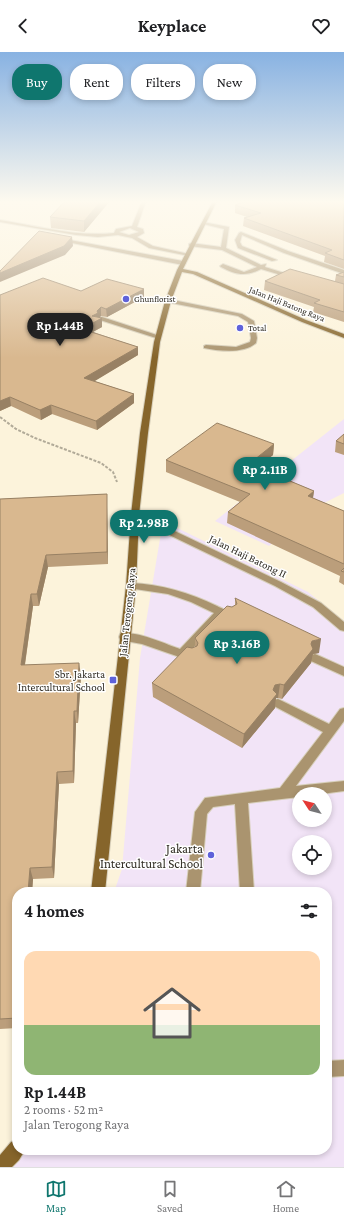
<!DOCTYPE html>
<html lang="en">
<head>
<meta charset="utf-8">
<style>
  :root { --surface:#fff; --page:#f6f6f6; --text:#202124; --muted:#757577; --line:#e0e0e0; --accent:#0f766e }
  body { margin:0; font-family:"Crimson Pro",serif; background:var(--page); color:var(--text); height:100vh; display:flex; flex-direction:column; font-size:15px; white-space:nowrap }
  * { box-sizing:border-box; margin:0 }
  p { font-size:13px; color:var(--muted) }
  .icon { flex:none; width:22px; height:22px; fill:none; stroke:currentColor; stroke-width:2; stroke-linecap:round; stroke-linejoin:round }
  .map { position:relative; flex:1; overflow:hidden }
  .panel { position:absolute; left:12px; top:835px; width:320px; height:268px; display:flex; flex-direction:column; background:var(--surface); border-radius:16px; box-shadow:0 2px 6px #0003 }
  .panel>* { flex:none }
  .top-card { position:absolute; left:12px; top:12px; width:320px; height:36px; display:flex; gap:8px }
  .needle { width:26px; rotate:306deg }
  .fabs { position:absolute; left:292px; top:735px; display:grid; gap:8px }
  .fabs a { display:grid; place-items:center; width:40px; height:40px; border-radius:50%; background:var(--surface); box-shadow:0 2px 6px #0003; font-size:20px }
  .price { position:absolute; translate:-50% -34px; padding:0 9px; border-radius:14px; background:var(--accent); color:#fff; font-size:13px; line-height:26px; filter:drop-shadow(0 1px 2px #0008) }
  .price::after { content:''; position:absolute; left:50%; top:24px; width:12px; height:9px; margin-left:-6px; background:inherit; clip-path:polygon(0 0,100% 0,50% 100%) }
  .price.active { background:#222; color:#fff }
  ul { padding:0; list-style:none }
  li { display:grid; align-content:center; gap:8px; height:212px; padding:0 12px }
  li+li { border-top:1px solid var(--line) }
  li span { display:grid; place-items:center; height:124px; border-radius:12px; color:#555 }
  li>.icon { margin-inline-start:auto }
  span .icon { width:72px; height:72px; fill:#fffc; stroke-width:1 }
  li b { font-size:17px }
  h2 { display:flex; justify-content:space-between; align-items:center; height:48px; padding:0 12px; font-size:17px }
  .chip { padding:0 14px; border-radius:16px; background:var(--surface); box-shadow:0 2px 6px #0003; font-size:14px; line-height:36px }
  .chip.active { background:var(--accent); color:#fff }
  header { display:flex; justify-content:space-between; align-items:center; height:52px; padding:0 12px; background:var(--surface); font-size:18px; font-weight:700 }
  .menu { display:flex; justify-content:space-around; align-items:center; height:56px; border-top:1px solid var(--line); background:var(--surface); font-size:11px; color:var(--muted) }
  .menu a { display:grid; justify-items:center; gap:2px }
  .menu .active { color:var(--accent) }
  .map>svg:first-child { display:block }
  .education { fill:#f2e4f7; fill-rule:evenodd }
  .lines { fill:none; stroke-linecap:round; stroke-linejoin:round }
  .lane-casing { stroke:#d7cfba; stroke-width:2 }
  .street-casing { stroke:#d7cfba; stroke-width:2 }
  .secondary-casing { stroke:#d7cfba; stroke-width:2 }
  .path { stroke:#b1aa98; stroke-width:2; stroke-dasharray:3 1.5; stroke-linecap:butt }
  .lane { fill:#aa946f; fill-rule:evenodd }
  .street { fill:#aa946f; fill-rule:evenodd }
  .secondary { fill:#86652b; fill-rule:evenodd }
  .wall { fill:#bb9e7b }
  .shaded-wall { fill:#988164 }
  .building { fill:#d9b88f; stroke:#988164 }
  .poi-dot { fill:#5f62da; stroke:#fff; stroke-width:1.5 }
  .labels { text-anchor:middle; stroke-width:3; stroke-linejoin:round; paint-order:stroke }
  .far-poi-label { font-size:9px; fill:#2f2b22; stroke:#fff; text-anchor:start }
  .far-street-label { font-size:9px; fill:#2f2b22; stroke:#fff }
  .street-label { font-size:11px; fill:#2f2b22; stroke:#fff }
  .poi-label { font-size:11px; fill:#2f2b22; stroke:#fff; text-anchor:end }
  .near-poi-label { font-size:13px; fill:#2f2b22; stroke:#fff; text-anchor:end }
</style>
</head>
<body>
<header><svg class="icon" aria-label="back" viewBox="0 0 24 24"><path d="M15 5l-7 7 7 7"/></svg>Keyplace<svg class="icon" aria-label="heart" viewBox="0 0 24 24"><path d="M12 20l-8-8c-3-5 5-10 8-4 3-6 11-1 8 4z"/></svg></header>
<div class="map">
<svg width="344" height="1115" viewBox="0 0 344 1115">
  <rect width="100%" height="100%" fill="#fcf3db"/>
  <path class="education" d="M 344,367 L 344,441 L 316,455 L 269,494 L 215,469 Z
    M 163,469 L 308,540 L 344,569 L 344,1115 L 8,1115 L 24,1098 L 327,1098 L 327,840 L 114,840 L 122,817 L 140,606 ZM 299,742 L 325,742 L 325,768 L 299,768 ZM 299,790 L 325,790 L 325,816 L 299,816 Z"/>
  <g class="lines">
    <defs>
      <path id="lane" d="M 142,149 L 146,149 L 137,175 L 143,177 L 144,181 L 137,185 L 153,194 L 189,202 L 189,204 L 149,196 L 132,186 L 118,183 L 98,185 L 76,183 L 0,170 L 0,168 C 37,174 76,185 114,181 L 116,177 L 132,174 ZM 130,176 L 139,180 L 129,183 L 119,180 Z
        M 203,170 L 229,175 L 226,196 L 261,213 L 266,212 L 265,215 L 297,225 L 294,227 L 261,217 C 246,225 236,223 221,215 L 220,214 L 223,212 L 244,220 L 257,215 L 222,198 L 189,194 L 189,192 L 191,191 L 221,195 L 224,177 L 203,172 Z
        M 241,180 L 288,199 L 344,218 L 344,222 L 284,201 L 242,183 L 240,190 L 242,194 L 277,208 L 272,209 L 238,196 L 235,188 L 239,181 Z
        M 168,247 L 242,262 L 254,269 L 257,286 L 256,291 C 244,302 219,299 204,296 L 204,294 L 206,293 L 236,295 L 250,290 L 251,286 L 248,270 L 238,264 L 166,250 L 165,249 Z
        M 102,265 L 160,284 L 161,285 L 156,286 L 100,268 L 99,267 Z
        M 131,531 C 161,532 190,541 217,554 C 223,557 231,560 235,565 L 230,568 L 222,565 L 189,600 L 195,602 L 196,605 L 195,608 L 191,609 L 142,592 L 120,588 L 119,585 L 120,582 C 136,578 165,592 180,597 L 214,561 L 191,550 L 168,542 L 128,536 L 126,534 Z
        M 315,602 L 344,615 L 344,624 L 311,609 L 310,606 L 311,603 Z
        M 278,647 L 329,672 L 340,657 L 344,656 L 344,669 L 296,734 L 344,729 L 344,739 L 321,742 L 299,742 L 299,745 L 248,751 L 254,840 L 240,840 L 235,752 L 213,755 L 207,762 L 200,840 L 186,840 L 195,760 L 205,746 L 280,736 L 323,680 L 274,654 L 272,651 L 274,648 Z
        M 344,1008 L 344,1024 L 327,1025 L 327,1009 Z"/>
      <path id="street" d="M 59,186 L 183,209 L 186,211 L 183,213 L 57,188 Z
        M 135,460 L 281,530 L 321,551 L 344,570 L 344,579 L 340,578 L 313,555 L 275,534 L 132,465 L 131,463 Z"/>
      <path id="secondary" d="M 213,149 L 217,149 L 183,217 L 197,220 L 306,268 L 344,282 L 344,286 L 302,270 L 193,222 L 182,220 L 171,249 L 160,290 L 148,381 L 139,463 L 136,534 L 105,840 L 91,840 L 126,534 L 131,463 L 140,381 L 154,290 L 165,249 L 177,218 Z
        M 17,1087 L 17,1098 L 25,1098 L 19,1108 L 12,1115 L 0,1115 L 0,1103 L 11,1090 Z"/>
    </defs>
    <use href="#lane" class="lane-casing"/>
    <use href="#street" class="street-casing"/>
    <use href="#secondary" class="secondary-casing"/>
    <path class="path" d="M 0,365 L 16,377 L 35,386 L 101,411 L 113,420 L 117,430"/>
    <use href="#lane" class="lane"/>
    <use href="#street" class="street"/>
    <use href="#secondary" class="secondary"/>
  </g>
  <path class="wall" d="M 110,149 L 84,180 L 51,176 L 50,165 Z
    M 344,149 L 344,217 L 324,210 L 325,204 L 243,174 L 244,166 L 247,165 L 235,161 L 235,153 Z
    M 344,220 L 344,270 L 313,260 L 314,255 L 264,238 L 265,229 L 335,229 L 336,223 Z
    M 81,239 L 144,245 L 107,265 L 101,264 L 99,266 L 102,275 L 93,280 L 138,295 L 138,303 L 94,329 L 134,342 L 134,351 L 97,378 L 52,362 L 41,368 L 11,354 L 0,359 L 0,243 Z
    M 344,382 L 344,403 L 335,400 L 336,389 Z
    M 274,392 L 273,403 L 257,415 L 314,439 L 313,446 L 344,459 L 344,533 L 339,530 L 340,524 L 227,471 L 228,460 L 240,450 L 166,420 L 166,408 Z
    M 107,442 L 107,454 L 108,512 L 48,515 L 39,554 L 33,554 L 25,613 L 81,623 L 78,671 L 76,671 L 74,731 L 59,732 L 54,826 L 33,827 L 32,840 L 17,840 L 17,976 L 0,977 L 0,447 Z
    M 235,546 L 319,601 L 313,602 L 311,611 L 282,647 L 278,646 L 276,646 L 275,656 L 242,696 L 153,645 L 152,631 L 192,596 L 195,595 L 195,586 L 232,555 L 235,554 Z"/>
  <path class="shaded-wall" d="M 101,149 L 110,149 L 84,180 L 84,169 Z
    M 72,185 L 73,194 L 65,203 L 0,230 L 0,221 Z
    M 144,237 L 144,245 L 107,265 L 106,257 Z
    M 101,255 L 101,264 L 99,266 L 102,266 L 102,275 L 83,285 L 82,277 L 92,264 Z
    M 138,295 L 138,303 L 85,335 L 84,326 Z
    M 134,342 L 134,351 L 97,378 L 96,369 Z
    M 10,345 L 11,354 L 0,359 L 0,349 Z
    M 51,353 L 52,362 L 41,368 L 40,358 Z
    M 274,392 L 273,403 L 248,423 L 249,412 Z
    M 314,439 L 312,451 L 308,444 Z
    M 107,442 L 107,454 L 108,512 L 107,500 Z
    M 46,503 L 48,515 L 39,554 L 37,542 Z
    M 31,542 L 33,554 L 23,625 L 21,613 Z
    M 321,587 L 319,601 L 313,602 L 311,611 L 282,647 L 284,633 L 312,589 Z
    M 79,611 L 81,623 L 78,671 L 77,659 Z
    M 280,632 L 278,646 L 276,646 L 275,656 L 242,696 L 244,682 L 273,638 L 275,633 Z
    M 74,659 L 76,671 L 74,731 L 73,719 Z
    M 57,720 L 59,732 L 54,826 L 52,815 Z
    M 30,816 L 33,827 L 32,840 L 28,840 Z"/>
  <path class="building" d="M 65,149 L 101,149 L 84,169 L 50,165 Z
    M 247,149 L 344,149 L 344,208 L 325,201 L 332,198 L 244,166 L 261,161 L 235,153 Z
    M 39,179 L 72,185 L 64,194 L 0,221 L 0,219 Z
    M 290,217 L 344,232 L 344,260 L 314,251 L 320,248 L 265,229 Z
    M 344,220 L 344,225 L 336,223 Z
    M 43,226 L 81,239 L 107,227 L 144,237 L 106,257 L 101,255 L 97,259 L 98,261 L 92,264 L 102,266 L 82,277 L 138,295 L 84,326 L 134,342 L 96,369 L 51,353 L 40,358 L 10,345 L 0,349 L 0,243 Z
    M 217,371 L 274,392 L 249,412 L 314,439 L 308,444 L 344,459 L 344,512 L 228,460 L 250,442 L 166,408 Z
    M 344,382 L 344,392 L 336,389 Z
    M 107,442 L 107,500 L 46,503 L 37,542 L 31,542 L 21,613 L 79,611 L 77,659 L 74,659 L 73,719 L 57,720 L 52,815 L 30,816 L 28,840 L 17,840 L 17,966 L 0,967 L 0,447 Z
    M 344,516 L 344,520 L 341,519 Z
    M 235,546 L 321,587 L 312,589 L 311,592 L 313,597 L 284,633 L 280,632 L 275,633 L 273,638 L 277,642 L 244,682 L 152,631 L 187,595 L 192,596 L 197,594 L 198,591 L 195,586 L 227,554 L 232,555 L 237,552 Z"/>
  <linearGradient id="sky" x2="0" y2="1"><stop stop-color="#88b2e2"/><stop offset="0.49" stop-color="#fefaef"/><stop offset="1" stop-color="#fefaef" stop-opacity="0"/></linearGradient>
  <rect width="344" height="306" fill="url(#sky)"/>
  <g class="poi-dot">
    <circle cx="126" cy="247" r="4"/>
    <circle cx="240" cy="276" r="4"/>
    <rect x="109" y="624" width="8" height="8" rx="2"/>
    <circle cx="211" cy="803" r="4"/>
  </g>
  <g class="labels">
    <g class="far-poi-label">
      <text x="134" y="250">Ghunflorist</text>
      <text x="248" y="279">Total</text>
    </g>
    <g class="far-street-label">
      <text transform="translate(287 252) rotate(22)" y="3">Jalan Haji Batong Raya</text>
    </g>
    <g class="street-label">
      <text transform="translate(248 504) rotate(26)" y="4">Jalan Haji Batong II</text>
      <text transform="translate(127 560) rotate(-84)" y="4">Jalan Terogong Raya</text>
    </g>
    <g class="poi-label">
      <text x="105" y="626">Sbr. Jakarta<tspan x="105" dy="13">Intercultural School</tspan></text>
    </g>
    <g class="near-poi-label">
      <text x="203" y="801">Jakarta<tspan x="203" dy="15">Intercultural School</tspan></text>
    </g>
  </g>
</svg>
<div class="fabs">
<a><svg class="needle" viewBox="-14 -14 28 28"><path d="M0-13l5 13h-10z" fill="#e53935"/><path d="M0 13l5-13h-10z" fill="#757577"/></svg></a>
<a><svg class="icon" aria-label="locate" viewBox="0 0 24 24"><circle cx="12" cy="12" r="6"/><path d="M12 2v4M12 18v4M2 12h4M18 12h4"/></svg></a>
</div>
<b class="price active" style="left:60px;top:295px">Rp 1.44B</b>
<b class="price" style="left:265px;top:439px">Rp 2.11B</b>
<b class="price" style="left:144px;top:492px">Rp 2.98B</b>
<b class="price" style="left:237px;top:613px">Rp 3.16B</b>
<div class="top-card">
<a class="chip active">Buy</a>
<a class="chip">Rent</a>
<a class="chip">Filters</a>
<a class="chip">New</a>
</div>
<section class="panel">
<h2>4 homes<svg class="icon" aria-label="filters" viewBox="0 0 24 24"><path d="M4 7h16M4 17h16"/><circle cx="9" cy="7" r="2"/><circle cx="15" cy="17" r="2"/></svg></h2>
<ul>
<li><span style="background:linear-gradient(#ffd9b3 60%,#8fb573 0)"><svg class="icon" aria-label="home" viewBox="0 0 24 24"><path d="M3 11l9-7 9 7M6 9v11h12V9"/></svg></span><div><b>Rp 1.44B</b><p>2 rooms · 52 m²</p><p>Jalan Terogong Raya</p></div></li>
</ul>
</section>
</div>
<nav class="menu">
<a class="active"><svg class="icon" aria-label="map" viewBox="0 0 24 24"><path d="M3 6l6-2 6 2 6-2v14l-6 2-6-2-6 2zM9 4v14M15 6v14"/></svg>Map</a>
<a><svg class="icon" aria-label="saved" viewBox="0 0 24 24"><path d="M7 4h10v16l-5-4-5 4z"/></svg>Saved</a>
<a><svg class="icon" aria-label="home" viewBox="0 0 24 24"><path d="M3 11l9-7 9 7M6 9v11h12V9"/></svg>Home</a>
</nav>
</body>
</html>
